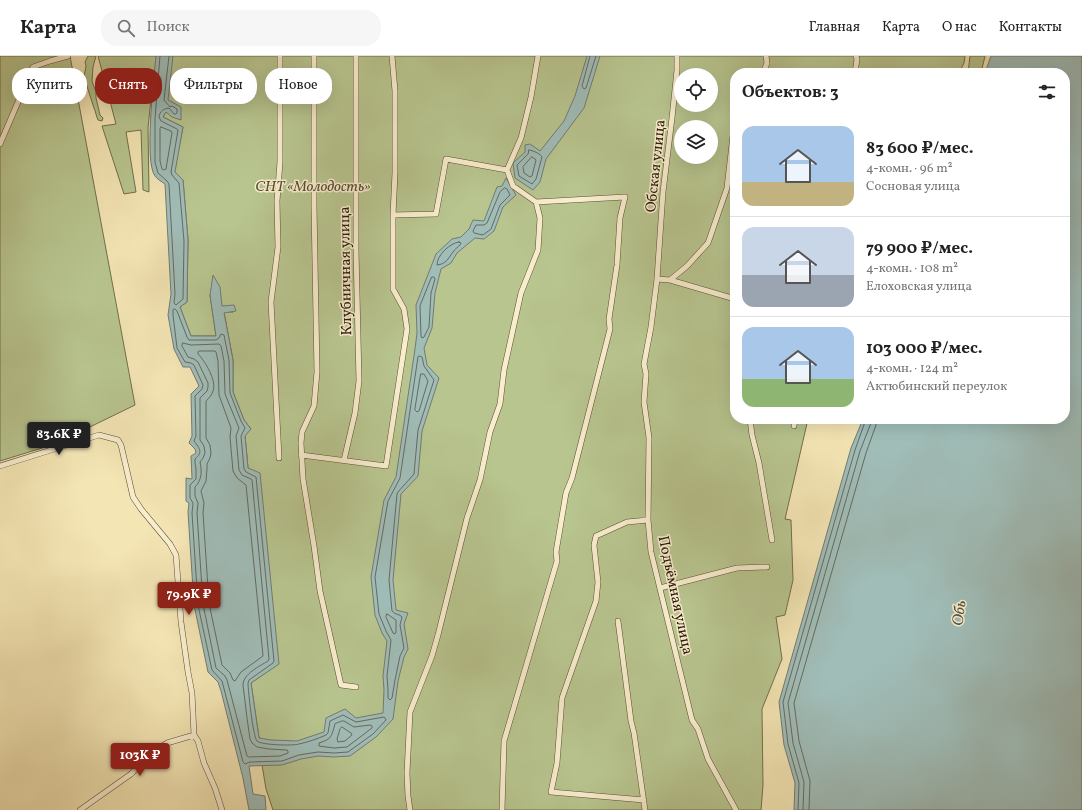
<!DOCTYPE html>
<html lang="ru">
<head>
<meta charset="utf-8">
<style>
  :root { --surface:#fff; --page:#f6f6f6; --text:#222; --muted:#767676; --line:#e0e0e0; --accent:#8f2418 }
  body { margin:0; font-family:Vollkorn,serif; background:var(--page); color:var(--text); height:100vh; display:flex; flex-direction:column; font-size:15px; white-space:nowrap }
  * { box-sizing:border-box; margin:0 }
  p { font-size:13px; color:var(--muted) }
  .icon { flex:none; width:22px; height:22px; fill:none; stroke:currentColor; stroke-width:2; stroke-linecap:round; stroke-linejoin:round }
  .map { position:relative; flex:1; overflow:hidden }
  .sheet { position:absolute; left:730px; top:12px; width:340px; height:356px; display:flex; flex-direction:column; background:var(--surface); border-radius:16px; box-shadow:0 4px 16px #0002 }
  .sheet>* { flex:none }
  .banner { position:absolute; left:12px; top:12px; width:380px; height:36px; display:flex; gap:8px }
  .controls { position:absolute; left:674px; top:12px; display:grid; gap:8px }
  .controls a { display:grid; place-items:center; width:44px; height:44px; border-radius:50%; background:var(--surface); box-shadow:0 4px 16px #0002; font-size:20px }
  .price { position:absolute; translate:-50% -34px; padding:0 9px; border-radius:4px; background:var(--accent); color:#fff; font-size:13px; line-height:26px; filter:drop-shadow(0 1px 2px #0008) }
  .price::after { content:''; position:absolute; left:50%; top:24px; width:12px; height:9px; margin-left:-6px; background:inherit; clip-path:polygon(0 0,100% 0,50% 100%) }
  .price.selected { background:#222; color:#fff }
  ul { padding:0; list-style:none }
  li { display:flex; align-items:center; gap:12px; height:100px; padding:0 12px }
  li+li { border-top:1px solid var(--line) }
  li span { display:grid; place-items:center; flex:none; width:112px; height:80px; border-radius:12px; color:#555 }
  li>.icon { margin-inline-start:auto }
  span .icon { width:48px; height:48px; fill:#fffc; stroke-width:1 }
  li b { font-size:17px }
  h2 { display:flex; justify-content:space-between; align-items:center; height:48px; padding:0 12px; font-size:17px }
  .pill { padding:0 14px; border-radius:16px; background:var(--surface); box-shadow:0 4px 16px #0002; font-size:14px; line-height:36px }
  .pill.selected { background:var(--accent); color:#fff }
  header { display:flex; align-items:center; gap:24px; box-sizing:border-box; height:56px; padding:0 20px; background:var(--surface); border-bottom:1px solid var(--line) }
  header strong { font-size:19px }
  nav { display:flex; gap:22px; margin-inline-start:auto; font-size:14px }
  .search { width:280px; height:36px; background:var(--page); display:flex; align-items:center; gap:10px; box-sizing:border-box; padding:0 14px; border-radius:16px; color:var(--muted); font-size:15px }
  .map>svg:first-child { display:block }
  .green { fill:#b8c58f; stroke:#726e4c; fill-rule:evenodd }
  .water { fill:#a0bdb8; stroke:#727b72 }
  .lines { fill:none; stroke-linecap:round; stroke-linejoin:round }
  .shore { stroke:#666a61; stroke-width:1 }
  .minor-casing { stroke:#5e4b34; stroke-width:6 }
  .minor { stroke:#f8eece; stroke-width:5 }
  .labels { text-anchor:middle; stroke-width:3; stroke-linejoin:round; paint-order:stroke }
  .street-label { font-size:15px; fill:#2c180a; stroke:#f8eece }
  .park-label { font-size:15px; font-style:italic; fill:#564c32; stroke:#f8eece }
  .water-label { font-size:16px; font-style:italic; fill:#555247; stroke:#f8eece }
</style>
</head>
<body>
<header>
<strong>Карта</strong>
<div class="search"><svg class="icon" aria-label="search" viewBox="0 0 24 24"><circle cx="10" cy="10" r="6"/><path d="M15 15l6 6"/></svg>Поиск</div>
<nav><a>Главная</a><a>Карта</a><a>О нас</a><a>Контакты</a></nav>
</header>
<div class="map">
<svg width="1082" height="754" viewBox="0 0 1082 754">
  <rect width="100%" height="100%" fill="#f4e5b4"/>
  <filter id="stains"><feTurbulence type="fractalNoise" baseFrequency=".005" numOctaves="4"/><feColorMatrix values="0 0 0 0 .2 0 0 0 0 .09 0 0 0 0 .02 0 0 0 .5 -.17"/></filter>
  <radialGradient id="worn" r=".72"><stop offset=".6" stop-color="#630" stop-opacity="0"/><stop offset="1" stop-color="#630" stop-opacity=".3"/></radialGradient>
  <path class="green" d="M 0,0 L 70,0 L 135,349 L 55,388 L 0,405 Z
    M 88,0 L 96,0 L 93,11 L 92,25 L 96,36 L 96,42 L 100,59 L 103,62 L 102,65 L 98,64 C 96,60 96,56 94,52 L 84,21 L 86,10 L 85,6 Z
    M 98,0 L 965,0 L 964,7 L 959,17 L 735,17 L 735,363 L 808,363 L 785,463 L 791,464 L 793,524 L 785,559 L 776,561 L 782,603 L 762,653 L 763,729 L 761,754 L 273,754 L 266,733 L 261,703 L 263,683 L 259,682 L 251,627 L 271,613 L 273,599 L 248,412 L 245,379 L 251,373 L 244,364 L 233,336 L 233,304 L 224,256 L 233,256 L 222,251 L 210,239 L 216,280 L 191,280 L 180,251 L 187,246 L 188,184 L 183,124 L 174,116 L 183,71 L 163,61 L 166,56 L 168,44 L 160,39 L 152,33 L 148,72 L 149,136 L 143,134 L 141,74 L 126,76 L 136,136 L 124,138 L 102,70 L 116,68 ZM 681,19 L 711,19 L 711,49 L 681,49 ZM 681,71 L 711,71 L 711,101 L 681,101 Z
    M 970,0 L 985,0 L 981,17 L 968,17 Z"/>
  <path class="water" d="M 156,0 L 173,0 L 168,44 L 181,51 L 181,64 L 172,61 L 166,56 L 163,61 L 183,71 L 175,116 L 183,124 L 188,184 L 187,246 L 180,251 L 191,280 L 216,280 L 210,239 L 213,219 L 220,231 L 222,250 L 234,249 L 236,255 L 224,257 L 233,304 L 233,336 L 244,364 L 251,373 L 245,380 L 248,412 L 260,417 L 279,608 L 251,627 L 259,682 L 271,684 L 297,685 L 324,676 L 326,662 L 345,653 L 356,662 L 383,657 L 384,634 L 383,620 L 387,585 L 382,577 L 375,559 L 371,521 L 384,444 L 396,421 L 415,293 L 417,277 L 416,249 L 436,198 L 452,183 L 461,181 L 469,173 L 473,164 L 484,165 L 497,131 L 502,130 L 506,122 L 516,139 L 503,151 L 494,175 L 484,183 L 475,182 L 457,197 L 451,207 L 441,213 L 435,237 L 432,272 L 424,292 L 427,309 L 439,322 L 422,375 L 418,420 L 401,438 L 393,524 L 396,554 L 408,557 L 404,568 L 408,593 L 404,601 L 398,625 L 393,663 L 376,681 L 350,700 L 334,701 L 318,700 L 301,703 L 282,709 L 249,710 L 253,738 L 265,740 L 266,754 L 249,754 L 243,722 L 221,635 L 218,626 L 208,616 L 194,549 L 188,456 L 189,447 L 186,445 L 186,422 L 192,423 C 192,415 191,408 191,400 L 196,397 L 195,393 L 189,387 L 192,380 L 191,338 L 199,330 L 190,311 L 183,311 L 174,293 L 168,259 L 171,238 L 165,128 C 162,126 157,123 155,120 C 144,106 154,21 156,0 Z
    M 587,0 L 600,0 L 584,52 L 546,103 L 540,126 L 533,134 L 515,122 L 513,107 L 525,96 L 525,89 L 530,88 L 540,95 L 564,65 L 575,40 Z
    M 991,0 L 1082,0 L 1082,754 L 794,754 L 795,727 L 784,689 L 779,646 L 851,392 L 863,363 L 1065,363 L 1065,17 L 985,17 Z"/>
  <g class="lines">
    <path class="shore" d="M 160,0 L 155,63 L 155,106 L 158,117 L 167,125 L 169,128 L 175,238 L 174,247 L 176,249 L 183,243 L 184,185 L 179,127 L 172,119 L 171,116 L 178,74 L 177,73 L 161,65 L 159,61 C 160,55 163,53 169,52 L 174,58 L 176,58 L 177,56 L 177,53 L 172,50 L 170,51 L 164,44 L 169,0
      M 590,0 L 582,30 L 584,33 L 586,32 L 596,0
      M 161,71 L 171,75 L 172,77 L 166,113 L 164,114 L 162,113 L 160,105 L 160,73 Z
      M 529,94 C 532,94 541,98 542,101 L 536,123 L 532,128 L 519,120 L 517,109 L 528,98 Z
      M 532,101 L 535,103 L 536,104 L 532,120 L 530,121 L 524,117 L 523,111 Z
      M 505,132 L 507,133 L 510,139 L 500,149 L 491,173 L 483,179 L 474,177 L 473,175 L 476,169 L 484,169 L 487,167 L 500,136 Z
      M 459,186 L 461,187 L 460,189 C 458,191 455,193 453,196 C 448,203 446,208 437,209 C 437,199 450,187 459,186 Z
      M 432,221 L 434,221 L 435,223 L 431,237 L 429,271 L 424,281 L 422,282 L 421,280 L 420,250 Z
      M 175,253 L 177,255 L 187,281 L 189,284 L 216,284 L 219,282 L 221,278 L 224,279 L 229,304 L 230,337 L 241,365 L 245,372 L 241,380 L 244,413 L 246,416 L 256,421 L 274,605 L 273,607 L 249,624 L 248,627 C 248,634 253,681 257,685 C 261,689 293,690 299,688 C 308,686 317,683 326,679 L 328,677 L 330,665 L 343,659 L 356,666 L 384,661 L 385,662 L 386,664 L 373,678 L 348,696 L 334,697 L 318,696 L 299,699 L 282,705 L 250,706 L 245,708 L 243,706 L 222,625 L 212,614 L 198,549 L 192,457 L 193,447 L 190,442 L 190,429 L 196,423 L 196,413 L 195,407 L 195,403 C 203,396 200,393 194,385 L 196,380 L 195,340 L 202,333 L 203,329 L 194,309 L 191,307 L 185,306 L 177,292 L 173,259 L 173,254 Z
      M 183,287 L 191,289 L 219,288 L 221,290 L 224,305 L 225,338 L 239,372 L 236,380 L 239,414 L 242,419 L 251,423 L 252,424 L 269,603 L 268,605 C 260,610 243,618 243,629 L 247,662 L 250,683 L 252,687 L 257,691 L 269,693 L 287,694 L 288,695 L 288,697 L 280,700 L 248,701 L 247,700 L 227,624 L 225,620 L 216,612 L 203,548 L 197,457 L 198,447 L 195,440 L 195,431 C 202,424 202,415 200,406 L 203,402 L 205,397 L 204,390 L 200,384 L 200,342 L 207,335 L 208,331 L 208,327 L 198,306 L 194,303 L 188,301 L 182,290 Z
      M 200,295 L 215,295 L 216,296 L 218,305 L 219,339 L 231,372 L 230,381 L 233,415 L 237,422 L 246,429 L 263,600 L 241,616 L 235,625 L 233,624 L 230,617 L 222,609 L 209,547 L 203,457 L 204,447 L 201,435 L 206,425 L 207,413 L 207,408 L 210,402 L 211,397 L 210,389 L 206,382 L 206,345 C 209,342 212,339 213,335 C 217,325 205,305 198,298 L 198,296 Z
      M 419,300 L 422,301 L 424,310 L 434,324 L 418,374 L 414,418 L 398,436 L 397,438 L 389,524 L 392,555 C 395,559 400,558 402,561 L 400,569 L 404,592 L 400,600 L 395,624 L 392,642 L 390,644 L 388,642 L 388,634 L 387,620 L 391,584 L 386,575 L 379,558 L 375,521 L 388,445 L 400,422 L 418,301 Z
      M 421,318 L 424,318 L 428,325 L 419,355 L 417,356 L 415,354 Z
      M 387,558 L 396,564 L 396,576 L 395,578 L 393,577 L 386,561 Z
      M 342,665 L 344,665 L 354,671 L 370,669 L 372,670 L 372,672 L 347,691 L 334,692 L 319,690 L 319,687 C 332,683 331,681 335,668 Z
      M 342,671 L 351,677 L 352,679 L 345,685 L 338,686 L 337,683 L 340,673 Z
      M 798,754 L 799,727 L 788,688 L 783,646 L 855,394 L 866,363
      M 803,754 L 804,726 L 793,687 L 788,647 L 860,395 L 871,367 L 871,363
      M 809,754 L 810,725 L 799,685 L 794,647 L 866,397 L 876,369 L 877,363"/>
    <defs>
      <path id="minor" d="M 314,0 L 314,150 L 317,316 L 314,350 L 302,376 L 301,387 L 303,423 L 314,490 L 320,535 L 341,629 L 356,631
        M 677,0 L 677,14 L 672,62 L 663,136 L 657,223 L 651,271 L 644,308 L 646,318 L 644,346 L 649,382 L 648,464 L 651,496 L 692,664 L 698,673 L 708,703 L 736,754
        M 763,17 L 767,7 L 766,0
        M 855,17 L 857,3 L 856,0
        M 0,88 L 33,11 L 50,5 L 68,0
        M 393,159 L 436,158 L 446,103 L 507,114
        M 657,223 L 670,224 L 735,243
        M 670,224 L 687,210 L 708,187 L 727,132 L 735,62
        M 750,363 L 752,379 L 759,407 L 772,484
        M 794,370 L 795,363
        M 301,399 L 386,410 L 407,273 L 404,253 L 393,233 L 393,159 L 395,117 L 395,35 L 392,0
        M 279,402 L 271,246 L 278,191 L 277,145 L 280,106 L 280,0
        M 344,404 L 355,357 L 359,325 L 356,194 L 356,0
        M 0,410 L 99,379 L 118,384 L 121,389 L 133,441 L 141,453 L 170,488 L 176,499 L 181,566 L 188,616 L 192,637 L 194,679 L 198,685 L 204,707 L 215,732 L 222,754
        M 660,532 L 737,512 L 767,511
        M 618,565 L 631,665 L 634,677 L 645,754
        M 644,744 L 551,736 L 557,707 L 562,642 L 596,545 L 598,526 L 594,489 L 596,480 L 627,466 L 648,464
        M 80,754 L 131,718 L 150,698 L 167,687 L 194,679
        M 410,754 L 408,740 L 407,717 L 410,656 L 432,600 L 438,579 L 467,462 L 480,424 L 490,376 L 500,348 L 504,314 L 521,237 L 538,194 L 540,162 L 536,146
        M 502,754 L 504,685 L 557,505 L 556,496 L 566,437 L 572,422 L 610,273 L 609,263 L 617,209 L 620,162 L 625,141 L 536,146 L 513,130 L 507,114 L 521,82 L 531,41 L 538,0"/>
    </defs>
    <use href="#minor" class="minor-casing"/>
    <use href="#minor" class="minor"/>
  </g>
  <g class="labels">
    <g class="street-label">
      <text transform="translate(655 110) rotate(-84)" y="5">Обская улица</text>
      <text transform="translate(345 215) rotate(-91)" y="5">Клубничная улица</text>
      <text transform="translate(676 539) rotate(78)" y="5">Подъёмная улица</text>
    </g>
    <g class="park-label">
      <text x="313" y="135">СНТ «Молодость»</text>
    </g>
    <g class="water-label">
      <text transform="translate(958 557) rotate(-82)" y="6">Обь</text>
    </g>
  </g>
  <rect width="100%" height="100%" filter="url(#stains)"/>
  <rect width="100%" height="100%" fill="url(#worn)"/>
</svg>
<div class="controls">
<a><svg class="icon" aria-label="locate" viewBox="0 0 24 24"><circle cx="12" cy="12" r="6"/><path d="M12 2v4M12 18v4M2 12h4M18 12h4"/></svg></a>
<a><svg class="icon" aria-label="layers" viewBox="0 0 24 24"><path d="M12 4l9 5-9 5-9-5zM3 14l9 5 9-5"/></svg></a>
</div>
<b class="price selected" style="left:59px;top:400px">83.6K ₽</b>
<b class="price" style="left:189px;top:560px">79.9K ₽</b>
<b class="price" style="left:140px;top:721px">103K ₽</b>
<div class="banner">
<a class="pill">Купить</a>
<a class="pill selected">Снять</a>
<a class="pill">Фильтры</a>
<a class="pill">Новое</a>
</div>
<section class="sheet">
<h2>Объектов: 3<svg class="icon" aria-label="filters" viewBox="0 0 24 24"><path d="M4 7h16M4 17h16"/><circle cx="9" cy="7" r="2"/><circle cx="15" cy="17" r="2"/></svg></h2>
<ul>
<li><span style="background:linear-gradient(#a9c7e8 70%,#c2b280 0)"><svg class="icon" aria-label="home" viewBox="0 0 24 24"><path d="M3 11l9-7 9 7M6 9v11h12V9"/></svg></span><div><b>83 600 ₽/мес.</b><p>4-комн. · 96 m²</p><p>Сосновая улица</p></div></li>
<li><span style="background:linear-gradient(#c9d6e8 60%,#9aa5b1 0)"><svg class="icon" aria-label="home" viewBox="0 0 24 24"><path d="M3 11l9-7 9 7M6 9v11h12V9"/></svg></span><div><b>79 900 ₽/мес.</b><p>4-комн. · 108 m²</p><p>Елоховская улица</p></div></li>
<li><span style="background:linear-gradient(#a9c7e8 65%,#8fb573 0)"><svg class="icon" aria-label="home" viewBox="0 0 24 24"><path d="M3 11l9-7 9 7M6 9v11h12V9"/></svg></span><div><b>103 000 ₽/мес.</b><p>4-комн. · 124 m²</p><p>Актюбинский переулок</p></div></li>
</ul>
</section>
</div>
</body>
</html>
